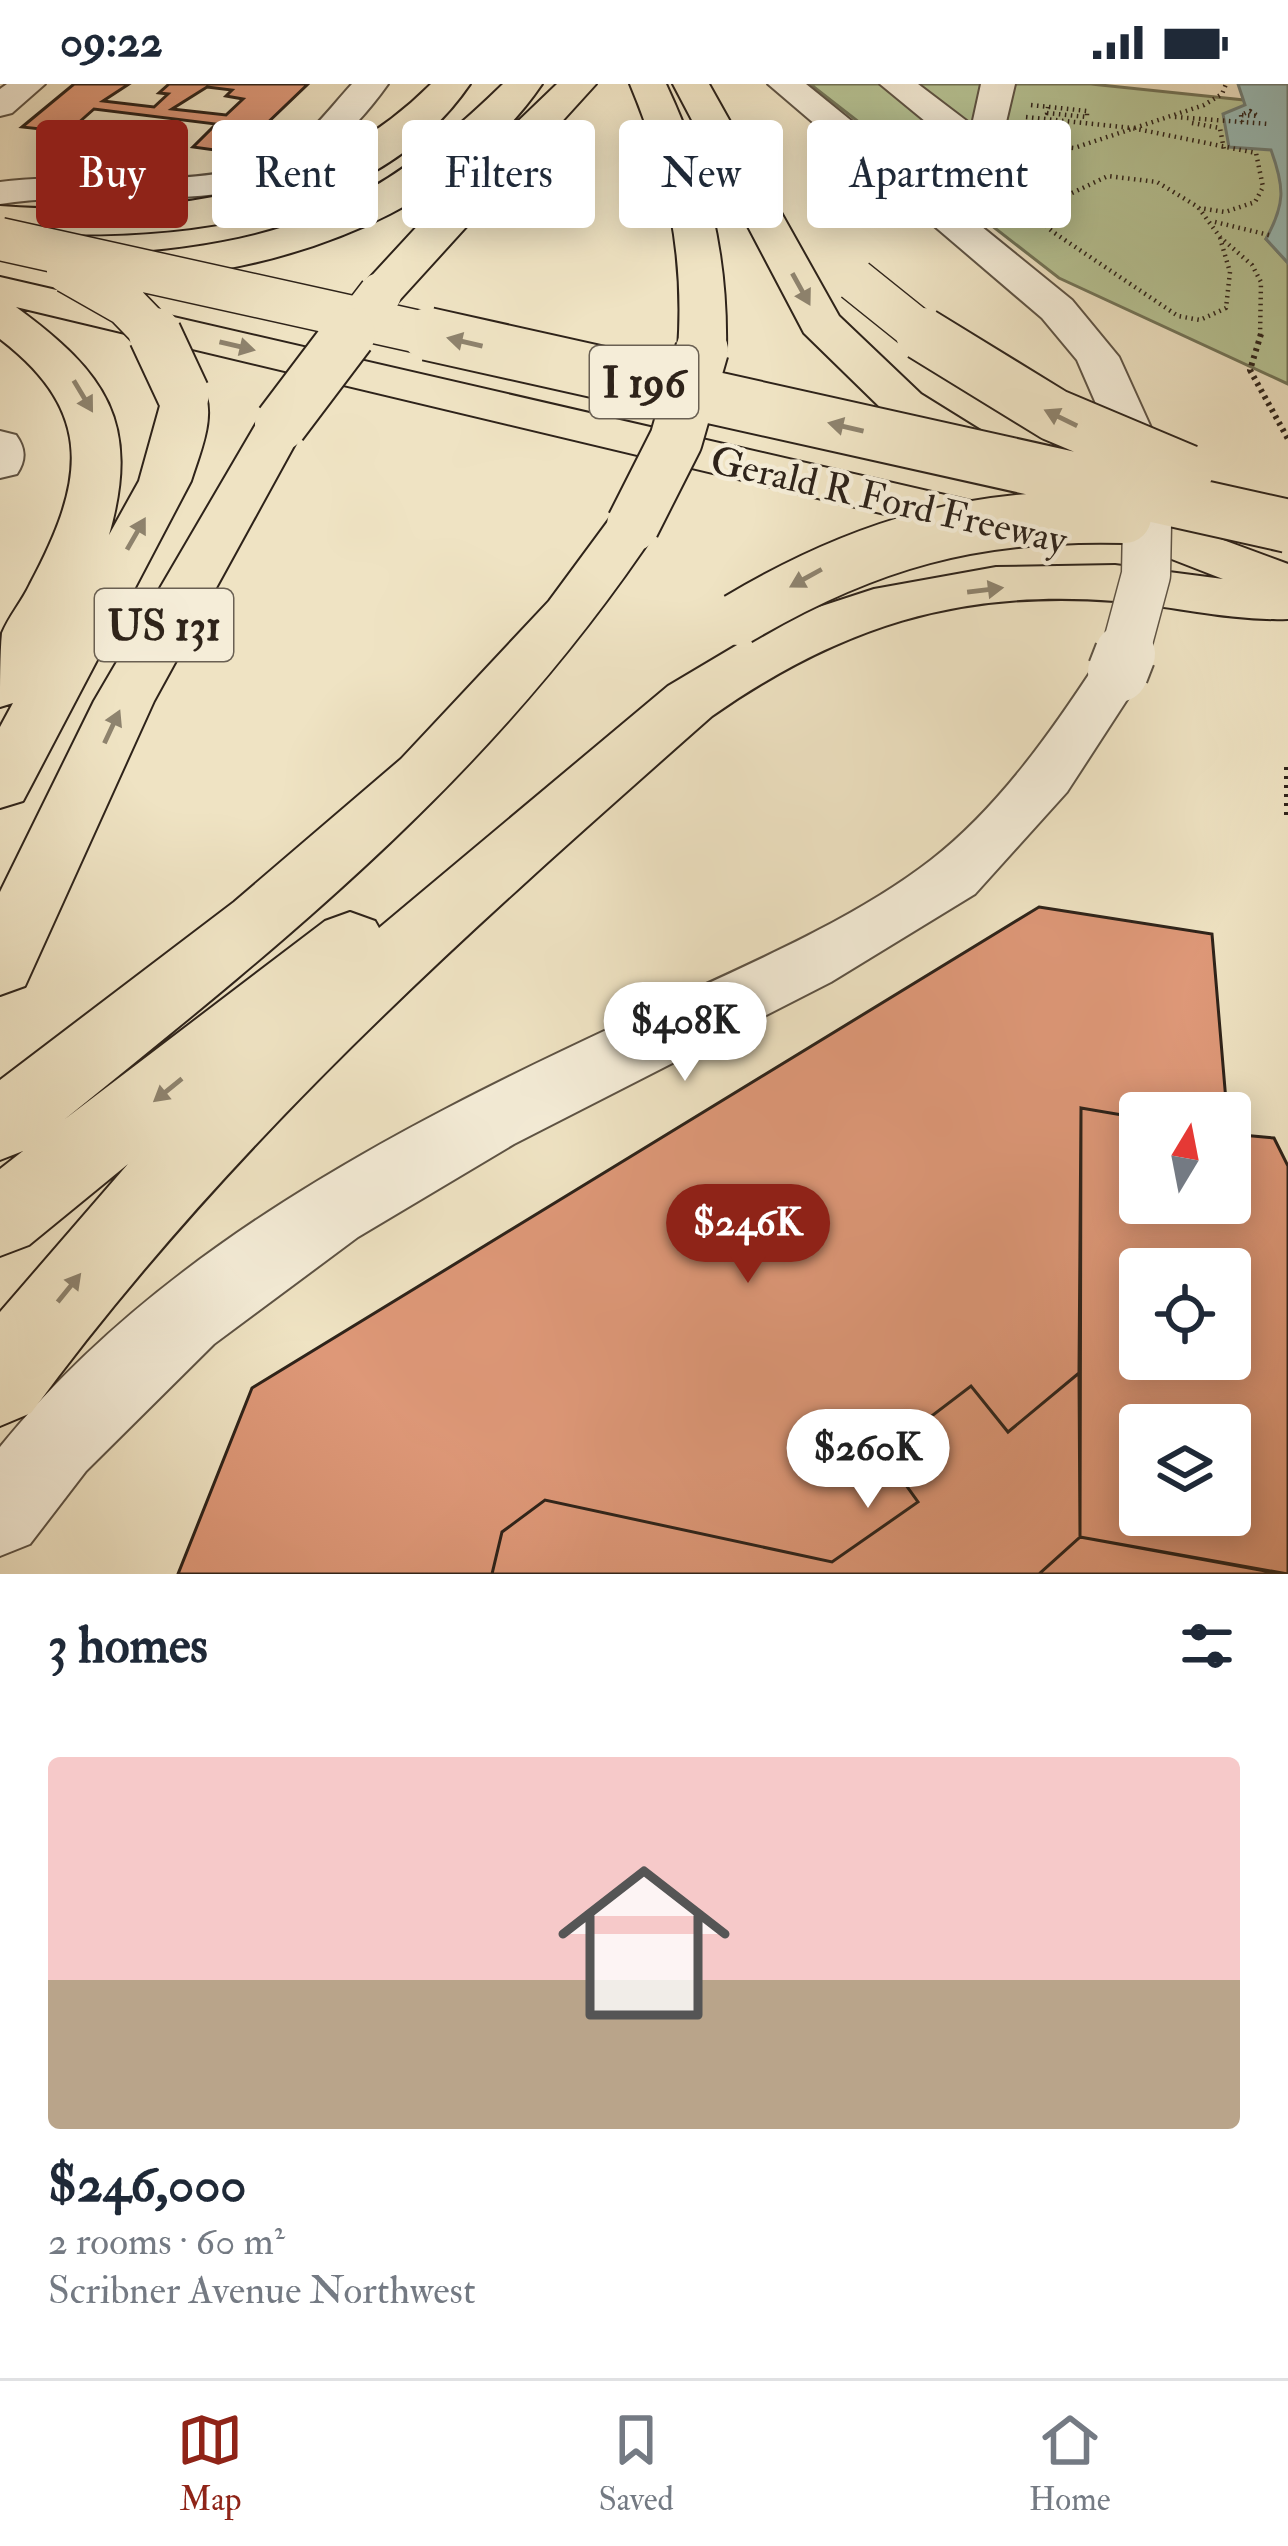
<!DOCTYPE html>
<html lang="en">
<head>
<meta charset="utf-8">
<style>
  :root { --surface:#fff; --page:#f6f6f7; --text:#1f2937; --muted:#747a83; --line:#e0e1e3; --accent:#8f2418 }
  body { margin:0; font-family:"IM FELL Double Pica",serif; background:var(--page); color:var(--text); height:100vh; display:flex; flex-direction:column; font-size:45px; white-space:nowrap }
  * { box-sizing:border-box; margin:0 }
  p { font-size:39px; color:var(--muted) }
  .icon { flex:none; width:66px; height:66px; fill:none; stroke:currentColor; stroke-width:2; stroke-linecap:round; stroke-linejoin:round }
  .map { position:relative; height:1490px; overflow:hidden }
  .side { display:flex; flex-direction:column; background:var(--surface); flex:1 }
  .side>* { flex:none }
  .banner { position:absolute; left:36px; top:36px; width:1218px; height:108px; display:flex; gap:24px }
  .needle { width:78px; rotate:10deg }
  .controls { position:absolute; left:1119px; top:1008px; display:grid; gap:24px }
  .controls a { display:grid; place-items:center; width:132px; height:132px; border-radius:12px; background:var(--surface); box-shadow:0 6px 30px #0003; font-size:60px }
  .price { position:absolute; translate:-50% -102px; padding:0 27px; border-radius:42px; background:#fff; color:#222; font-size:39px; line-height:78px; filter:drop-shadow(0 3px 6px #0008) }
  .price::after { content:''; position:absolute; left:50%; top:72px; width:36px; height:27px; margin-left:-18px; background:inherit; clip-path:polygon(0 0,100% 0,50% 100%) }
  .price.current { background:var(--accent); color:#fff }
  ul { padding:0; list-style:none }
  li { display:grid; align-content:center; gap:24px; height:636px; padding:0 48px }
  li+li { border-top:3px solid var(--line) }
  li span { display:grid; place-items:center; height:372px; border-radius:12px; color:#555 }
  li>.icon { margin-inline-start:auto }
  span .icon { width:216px; height:216px; fill:#fffc; stroke-width:1 }
  li b { font-size:51px }
  h2 { display:flex; justify-content:space-between; align-items:center; height:144px; padding:0 48px; font-size:51px }
  .tag { padding:0 42px; border-radius:12px; background:var(--surface); box-shadow:0 6px 30px #0003; font-size:42px; line-height:108px }
  .tag.current { background:var(--accent); color:#fff }
  .status { display:flex; justify-content:space-between; align-items:center; height:84px; padding:0 60px; background:var(--surface); direction:ltr }
  .status svg { height:33px; fill:currentColor }
  .dock { display:flex; justify-content:space-around; align-items:center; height:168px; border-top:3px solid var(--line); background:var(--surface); font-size:33px; color:var(--muted) }
  .dock a { display:grid; justify-items:center; gap:6px }
  .dock .current { color:var(--accent) }
  .map>svg:first-child { display:block }
  .green { fill:#b7c495; stroke:#727458; stroke-width:3 }
  .water { fill:#9abdb8; stroke:#6f7f79; stroke-width:3 }
  .building { fill:#de9878; stroke:#2e231a; stroke-width:3; fill-rule:evenodd }
  .lines { fill:none; stroke-linecap:round; stroke-linejoin:round }
  .minor-casing { stroke:#5e5344; stroke-width:4 }
  .highway-casing { stroke:#2e231a; stroke-width:4 }
  .path-far2 { stroke:#2e231a; stroke-width:4.5; stroke-dasharray:1.5 4.5; stroke-linecap:butt }
  .path-far1 { stroke:#2e231a; stroke-width:6; stroke-dasharray:3 4.5; stroke-linecap:butt }
  .path { stroke:#2e231a; stroke-width:8; stroke-dasharray:3 6; stroke-linecap:butt }
  .minor { fill:#f5edd8; fill-rule:evenodd }
  .highway { fill:#efe3c3; fill-rule:evenodd }
  .minor-bridge-far1-casing { stroke:#5e5344; stroke-width:51; stroke-linecap:butt }
  .minor-bridge-casing { stroke:#5e5344; stroke-width:64; stroke-linecap:butt }
  .highway-bridge-far1-casing { stroke:#2e231a; stroke-width:45; stroke-linecap:butt }
  .highway-bridge-casing { stroke:#2e231a; stroke-width:56; stroke-linecap:butt }
  .minor-bridge-far1 { stroke:#f5edd8; stroke-width:48 }
  .minor-bridge { stroke:#f5edd8; stroke-width:60 }
  .highway-bridge-far1 { stroke:#efe3c3; stroke-width:42 }
  .highway-bridge { stroke:#efe3c3; stroke-width:52 }
  .oneway { fill:#8e836e }
  .labels { text-anchor:middle; stroke-width:9; stroke-linejoin:round; paint-order:stroke }
  .far-street-label { font-size:39px; fill:#2e231a; stroke:#f5edd8 }
  .shield { fill:#f5edd8; stroke:#6a6053; stroke-width:3 }
  .shield-label { font-size:42px; font-weight:bold; fill:#2e231a }
</style>
</head>
<body>
<div class="status"><b>09:22</b><svg viewBox="0 0 49 12"><path d="M0 12V9h3v3zM5 12V6h3v6zM10 12V3h3v9zM15 12V0h3v12zM26 1h20v11H26zM47 4h2v5h-2z"/></svg></div>
<div class="map">
<svg width="1288" height="1490" viewBox="0 0 1288 1490">
  <rect width="100%" height="100%" fill="#efe3c3"/>
  <filter id="stains"><feTurbulence type="fractalNoise" baseFrequency=".00167" numOctaves="4"/><feColorMatrix values="0 0 0 0 .2 0 0 0 0 .09 0 0 0 0 .02 0 0 0 .5 -.17"/></filter>
  <radialGradient id="worn" r=".72"><stop offset=".6" stop-color="#630" stop-opacity="0"/><stop offset="1" stop-color="#630" stop-opacity=".3"/></radialGradient>
  <path class="green" d="M 810,0 L 1091,0 L 1244,16 L 1260,28 L 1285,103 L 1284,123 L 1266,155 L 1288,179 L 1288,300 L 1059,194 Z"/>
  <path class="water" d="M 1238,0 L 1288,0 L 1288,179 L 1266,155 C 1285,120 1285,104 1271,66 L 1229,63 L 1223,30 L 1245,21 Z"/>
  <path class="building" d="M 74,0 L 129,0 L 103,17 L 154,23 L 168,10 L 159,9 L 169,0 L 308,0 L 236,69 L 193,63 L 216,40 L 94,25 L 68,48 L 22,43 ZM 207,3 L 232,6 L 226,12 L 243,15 L 226,31 L 172,25 Z
    M 1039,823 L 1212,850 L 1227,1029 L 1140,1029 L 1140,1034 L 1081,1024 L 1079,1289 L 1008,1348 L 971,1302 L 883,1369 L 918,1418 L 832,1478 L 545,1416 L 502,1448 L 492,1490 L 178,1490 L 252,1304 Z
    M 1081,1024 L 1140,1034 L 1140,1119 L 1230,1119 L 1230,1050 L 1274,1054 L 1288,1082 L 1288,1490 L 1080,1453 ZM 1140,1185 L 1230,1185 L 1230,1275 L 1140,1275 ZM 1140,1341 L 1230,1341 L 1230,1431 L 1140,1431 Z
    M 1079,1289 L 1080,1453 L 1039,1490 L 492,1490 L 502,1448 L 545,1416 L 832,1478 L 918,1418 L 883,1369 L 971,1302 L 1008,1348 Z
    M 1080,1453 L 1281,1490 L 1039,1490 Z"/>
  <g class="lines">
    <defs>
      <path id="minor" d="M 7,0 L 45,0 L 12,29 L 0,32 L 0,5 Z
        M 352,0 L 388,0 C 275,159 162,96 0,120 L 0,98 C 84,86 204,110 278,71 C 308,55 330,24 352,0 Z
        M 768,0 L 806,0 L 1072,216 L 1119,273 L 1172,390 L 1165,400 L 1131,400 L 1077,276 L 1042,234 Z
        M 880,0 L 918,0 L 972,41 L 981,0 L 1015,0 L 994,89 L 968,89 L 965,70 Z
        M 0,347 L 16,351 C 26,365 26,376 17,390 L 0,394 Z
        M 1118,569 L 1137,575 L 1145,588 L 1067,708 L 975,810 L 831,898 L 514,1060 L 358,1153 L 214,1260 L 86,1387 L 30,1460 L 0,1472 L 0,1363 C 159,1167 392,1046 617,941 C 716,894 845,843 931,776 C 999,723 1052,647 1099,575 Z"/>
      <path id="highway" d="M 431,0 L 470,0 C 371,145 158,158 0,148 L 0,122 C 158,133 314,117 431,0 Z
        M 503,0 L 542,0 C 464,114 328,170 196,190 C 161,195 121,203 86,194 L 80,185 L 86,176 L 102,172 C 281,161 374,126 503,0 Z
        M 557,0 L 596,0 L 396,220 L 364,220 L 357,210 L 364,200 L 483,71 Z
        M 630,0 L 666,0 C 707,88 728,168 726,266 L 719,276 L 685,276 L 678,266 C 685,169 667,89 630,0 Z
        M 673,0 L 709,0 L 839,232 L 921,310 L 1016,369 L 1024,380 L 1016,391 L 998,396 L 980,391 L 887,330 L 804,249 Z
        M 0,193 L 1019,428 L 1038,433 L 1046,445 L 1038,457 L 1019,462 L 16,223 C 106,289 141,338 109,451 L 139,397 L 166,300 L 183,295 L 200,300 C 219,327 200,368 191,397 L 32,700 L 23,717 L 0,724 L 0,643 L 13,619 L 0,623 C 0,602 0,569 2,549 C 9,532 22,517 30,500 C 83,400 98,330 0,255 Z
        M 281,325 L 299,329 L 306,340 L 154,617 L 25,902 L 0,911 L 0,808 L 94,617 L 256,340 L 263,329 Z
        M 1085,405 L 1288,480 L 1288,535 C 1229,537 1174,522 1115,517 C 957,505 840,543 712,632 C 462,853 229,1059 31,1329 L 0,1342 L 0,1228 L 128,1080 L 29,1161 L 0,1172 L 0,1085 L 23,1067 L 0,1076 L 0,996 L 234,818 L 401,675 L 549,517 L 614,429 L 633,424 L 652,429 L 660,441 C 497,688 292,852 65,1035 L 325,837 L 350,828 L 375,837 L 379,844 L 668,602 L 779,536 L 874,505 L 996,483 L 1115,481 L 1223,495 L 1066,434 L 1058,422 L 1066,410 Z"/>
    </defs>
    <use href="#minor" class="minor-casing"/>
    <use href="#highway" class="highway-casing"/>
    <path class="path-far2" d="M 1031,21 L 1087,27
      M 1048,23 L 1047,29 L 1087,33 L 1087,27
      M 1250,27 L 1258,32 L 1241,31 Z
      M 1241,31 L 1242,38
      M 1026,33 L 1132,44 L 1256,69 L 1263,103 L 1255,118 L 1225,128 L 1199,124
      M 1175,33 L 1269,40
      M 1192,39 L 1220,44 L 1224,66
      M 1024,59 L 1074,64 L 1204,21 L 1222,10 L 1226,0
      M 1005,106 L 1053,148 L 1178,232 L 1200,236 L 1226,224 L 1230,188 L 1220,154
      M 1034,127 L 1108,92 L 1157,98 L 1198,123 L 1220,153 L 1252,181 L 1261,198 L 1260,253
      M 1215,138 L 1269,151"/>
    <path class="path-far1" d="M 1261,250 L 1250,286 L 1288,355"/>
    <path class="path" d="M 1288,683 L 1288,733"/>
    <use href="#minor" class="minor"/>
    <use href="#highway" class="highway"/>
    <defs>
      <path id="minor-bridge-far1" d="M 1124,573 L 1146,491 L 1148,390"/>
      <path id="minor-bridge" d="M 1118,588 L 1125,570"/>
      <path id="highway-bridge-far1" d="M 0,155 L 442,253
        M 68,188 L 126,221 L 157,253
        M 855,196 L 926,253
        M 347,253 L 380,210"/>
      <path id="highway-bridge" d="M 155,250 L 183,310
        M 428,250 L 1288,442
        M 922,250 L 1054,331 L 1187,387
        M 281,340 L 349,250
        M 633,441 L 676,356 L 702,266
        M 738,535 C 866,459 975,429 1125,433"/>
    </defs>
    <use href="#minor-bridge-far1" class="minor-bridge-far1-casing"/>
    <use href="#minor-bridge" class="minor-bridge-casing"/>
    <use href="#highway-bridge-far1" class="highway-bridge-far1-casing"/>
    <use href="#highway-bridge" class="highway-bridge-casing"/>
    <use href="#minor-bridge-far1" class="minor-bridge-far1"/>
    <use href="#minor-bridge" class="minor-bridge"/>
    <use href="#highway-bridge-far1" class="highway-bridge-far1"/>
    <use href="#highway-bridge" class="highway-bridge"/>
  </g>
  <defs><path id="oneway-solid" d="M-6-.8H1V-3.2L6.5 0L1 3.2V.8H-6Z" transform="scale(3)"/></defs>
  <g class="oneway">
    <use href="#oneway-solid" transform="translate(801 205) rotate(61)"/>
    <use href="#oneway-solid" transform="translate(465 258) rotate(-167)"/>
    <use href="#oneway-solid" transform="translate(237 262) rotate(13)"/>
    <use href="#oneway-solid" transform="translate(83 312) rotate(59)"/>
    <use href="#oneway-solid" transform="translate(1061 334) rotate(-154)"/>
    <use href="#oneway-solid" transform="translate(846 343) rotate(-167)"/>
    <use href="#oneway-solid" transform="translate(136 450) rotate(-60)"/>
    <use href="#oneway-solid" transform="translate(806 494) rotate(151)"/>
    <use href="#oneway-solid" transform="translate(985 506) rotate(-7)"/>
    <use href="#oneway-solid" transform="translate(112 643) rotate(-65)"/>
    <use href="#oneway-solid" transform="translate(168 1006) rotate(141)"/>
    <use href="#oneway-solid" transform="translate(69 1204) rotate(-51)"/>
  </g>
  <g class="labels">
    <g class="far-street-label">
      <text transform="translate(889 415) rotate(13)" y="14">Gerald R Ford Freeway</text>
    </g>
    <g class="shield">
      <rect x="590" y="262" width="108" height="72" rx="9"/>
      <rect x="95" y="505" width="138" height="72" rx="9"/>
    </g>
    <g class="shield-label">
      <text x="644" y="313">I 196</text>
      <text x="164" y="556">US 131</text>
    </g>
  </g>
  <rect width="100%" height="100%" filter="url(#stains)"/>
  <rect width="100%" height="100%" fill="url(#worn)"/>
</svg>
<div class="controls">
<a><svg class="needle" viewBox="-14 -14 28 28"><path d="M0-13l5 13h-10z" fill="#e53935"/><path d="M0 13l5-13h-10z" fill="#747a83"/></svg></a>
<a><svg class="icon" aria-label="locate" viewBox="0 0 24 24"><circle cx="12" cy="12" r="6"/><path d="M12 2v4M12 18v4M2 12h4M18 12h4"/></svg></a>
<a><svg class="icon" aria-label="layers" viewBox="0 0 24 24"><path d="M12 4l9 5-9 5-9-5zM3 14l9 5 9-5"/></svg></a>
</div>
<b class="price" style="left:685px;top:1000px">$408K</b>
<b class="price current" style="left:748px;top:1202px">$246K</b>
<b class="price" style="left:868px;top:1427px">$260K</b>
<div class="banner">
<a class="tag current">Buy</a>
<a class="tag">Rent</a>
<a class="tag">Filters</a>
<a class="tag">New</a>
<a class="tag">Apartment</a>
</div>
</div>
<section class="side">
<h2>3 homes<svg class="icon" aria-label="filters" viewBox="0 0 24 24"><path d="M4 7h16M4 17h16"/><circle cx="9" cy="7" r="2"/><circle cx="15" cy="17" r="2"/></svg></h2>
<ul>
<li><span style="background:linear-gradient(#f6c9c9 60%,#b9a48a 0)"><svg class="icon" aria-label="home" viewBox="0 0 24 24"><path d="M3 11l9-7 9 7M6 9v11h12V9"/></svg></span><div><b>$246,000</b><p>2 rooms · 60 m²</p><p>Scribner Avenue Northwest</p></div></li>
</ul>
</section>
<nav class="dock">
<a class="current"><svg class="icon" aria-label="map" viewBox="0 0 24 24"><path d="M3 6l6-2 6 2 6-2v14l-6 2-6-2-6 2zM9 4v14M15 6v14"/></svg>Map</a>
<a><svg class="icon" aria-label="saved" viewBox="0 0 24 24"><path d="M7 4h10v16l-5-4-5 4z"/></svg>Saved</a>
<a><svg class="icon" aria-label="home" viewBox="0 0 24 24"><path d="M3 11l9-7 9 7M6 9v11h12V9"/></svg>Home</a>
</nav>
</body>
</html>
